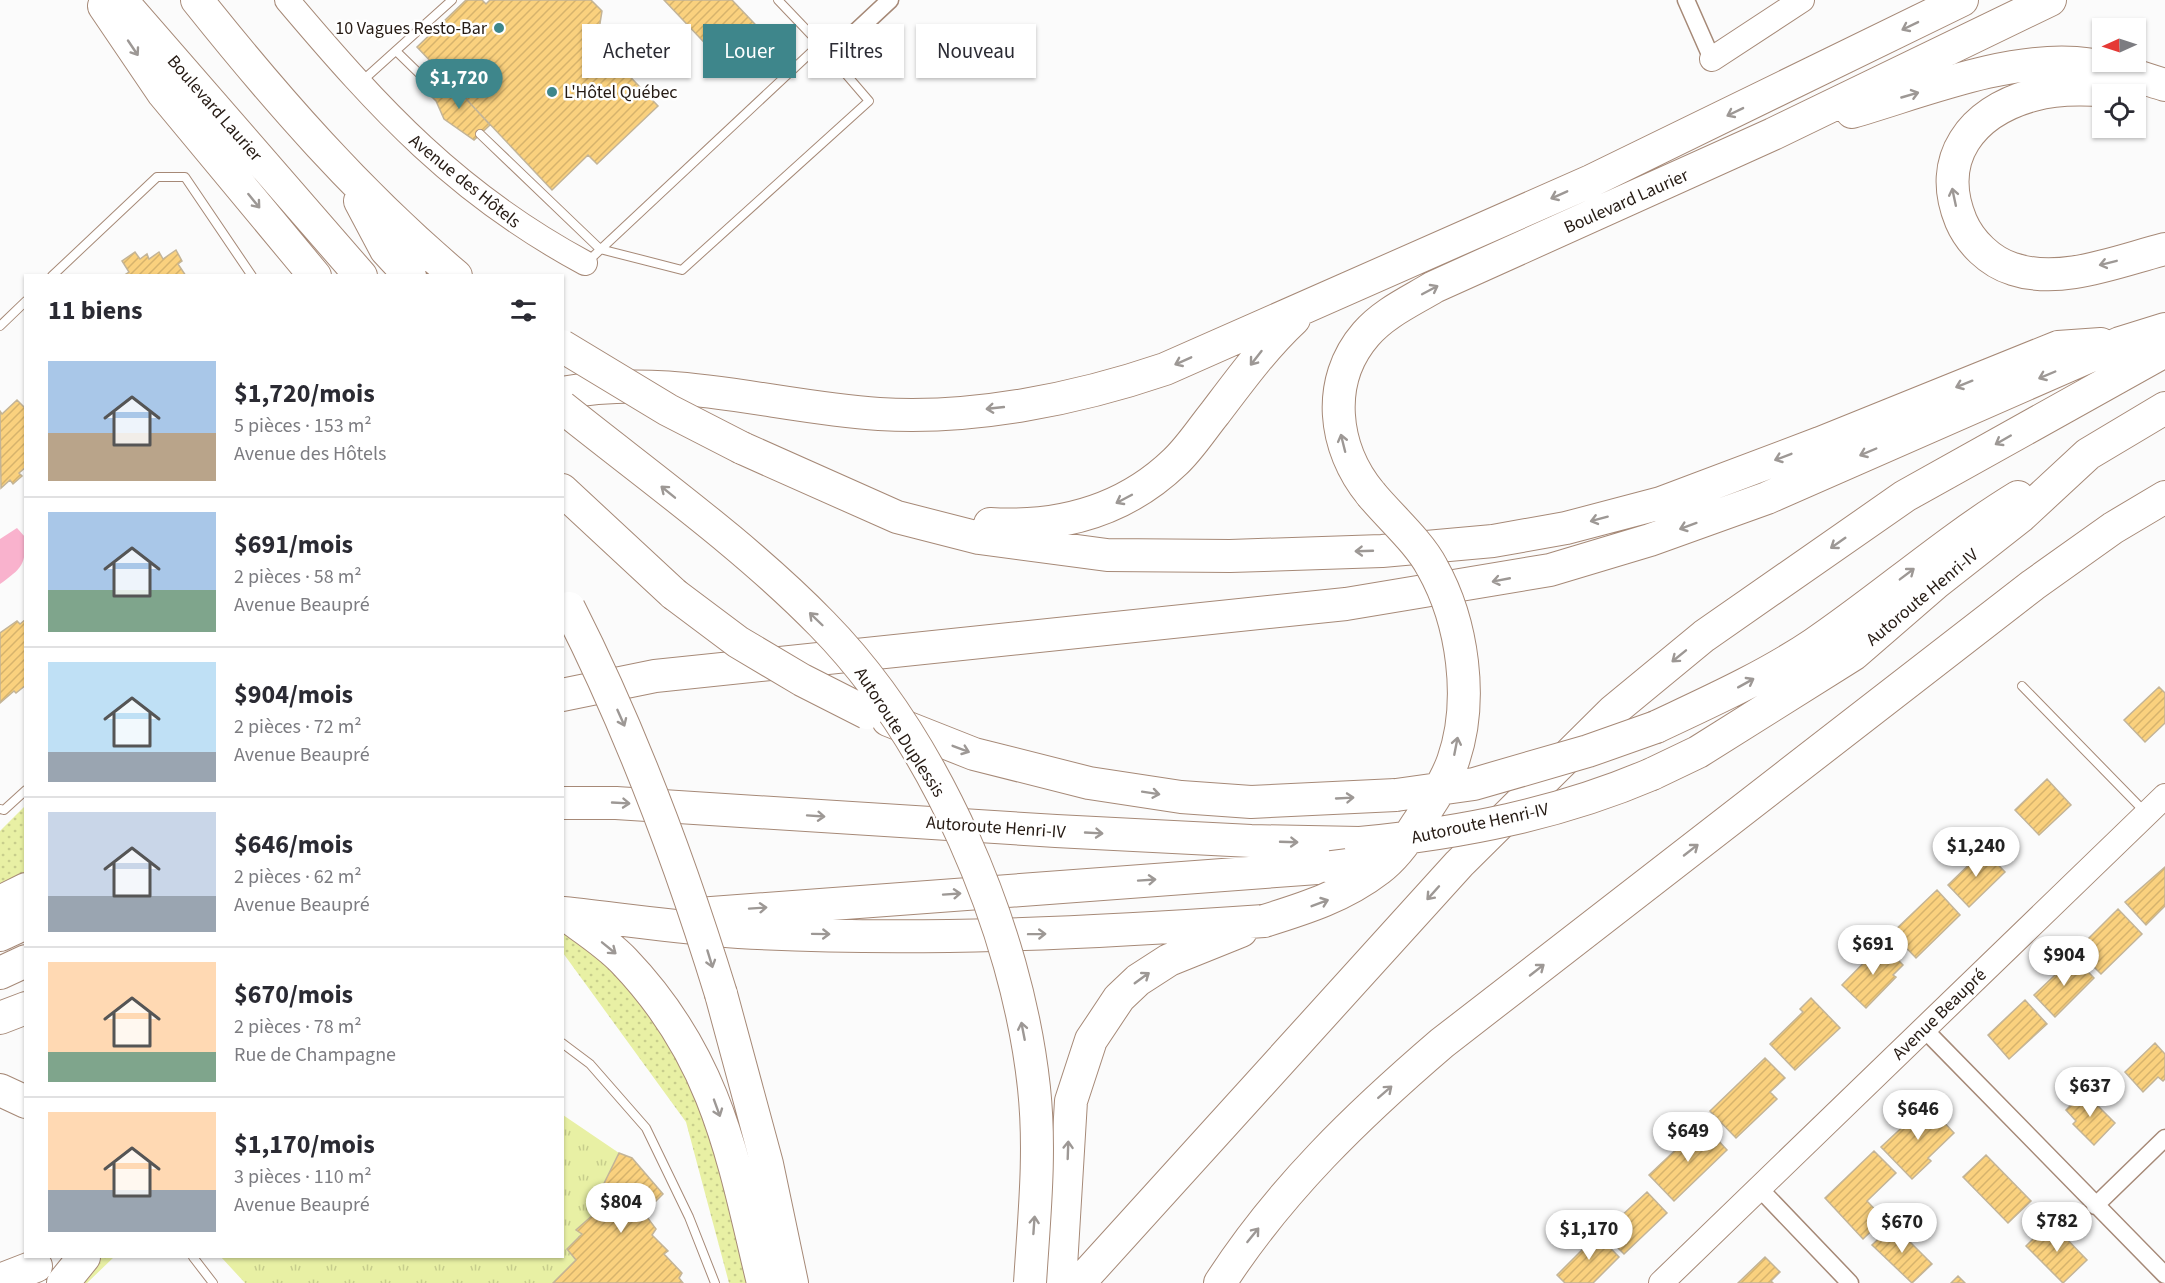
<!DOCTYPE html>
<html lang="fr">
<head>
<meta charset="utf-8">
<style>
  :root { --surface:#fff; --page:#f7f7f7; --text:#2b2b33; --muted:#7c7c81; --line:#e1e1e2; --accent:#3e868b }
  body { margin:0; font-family:"Source Sans 3",sans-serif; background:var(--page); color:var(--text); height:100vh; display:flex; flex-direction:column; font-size:22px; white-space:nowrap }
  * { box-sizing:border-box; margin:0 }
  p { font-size:20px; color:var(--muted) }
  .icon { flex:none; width:33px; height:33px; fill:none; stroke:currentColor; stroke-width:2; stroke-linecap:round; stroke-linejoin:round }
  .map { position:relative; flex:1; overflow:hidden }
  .details { position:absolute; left:24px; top:274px; width:540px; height:984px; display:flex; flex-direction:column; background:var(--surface); border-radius:0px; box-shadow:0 2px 4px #0004 }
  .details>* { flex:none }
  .guide { position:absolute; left:582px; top:24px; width:570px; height:54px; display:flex; gap:12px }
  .needle { width:39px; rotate:267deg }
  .fabs { position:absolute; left:2092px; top:18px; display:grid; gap:12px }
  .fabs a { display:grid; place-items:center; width:54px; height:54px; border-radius:0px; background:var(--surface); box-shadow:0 2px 4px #0004; font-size:30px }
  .price { position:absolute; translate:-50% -51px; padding:0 14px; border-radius:21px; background:#fff; color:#222; font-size:20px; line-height:39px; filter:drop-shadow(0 2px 3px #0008) }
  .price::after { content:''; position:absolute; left:50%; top:36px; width:18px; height:14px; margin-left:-9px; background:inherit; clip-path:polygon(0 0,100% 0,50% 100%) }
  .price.active { background:var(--accent); color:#fff }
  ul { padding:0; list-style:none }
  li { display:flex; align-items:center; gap:18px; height:150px; padding:0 24px }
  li+li { border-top:2px solid var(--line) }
  li span { display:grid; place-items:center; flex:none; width:168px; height:120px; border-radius:0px; color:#555 }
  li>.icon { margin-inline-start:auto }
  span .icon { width:72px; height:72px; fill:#fffc; stroke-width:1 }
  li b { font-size:26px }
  h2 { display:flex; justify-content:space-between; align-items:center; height:72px; padding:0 24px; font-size:26px }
  .chip { padding:0 21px; border-radius:0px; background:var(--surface); box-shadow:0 2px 4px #0004; font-size:21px; line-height:54px }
  .chip.active { background:var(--accent); color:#fff }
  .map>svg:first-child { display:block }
  .grass { fill:url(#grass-dots) }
  .park { fill:url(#park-tufts) }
  .water { fill:#f9b2cd }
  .building { fill:url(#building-hatch); stroke:#c3b497; stroke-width:1.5 }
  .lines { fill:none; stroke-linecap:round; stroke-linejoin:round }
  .lane-casing { stroke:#a68977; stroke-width:10 }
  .street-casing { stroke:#a68977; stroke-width:19 }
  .secondary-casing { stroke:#a68977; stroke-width:26 }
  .highway-casing { stroke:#a68977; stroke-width:34 }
  .lane { stroke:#fff; stroke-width:8 }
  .street { stroke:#fff; stroke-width:16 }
  .secondary { stroke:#fff; stroke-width:24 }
  .highway { stroke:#fff; stroke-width:32 }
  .highway-bridge-casing { stroke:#a68977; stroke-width:34; stroke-linecap:butt }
  .highway-bridge { stroke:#fff; stroke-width:32 }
  .oneway { stroke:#9d9895 }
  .poi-dot { fill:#3e868b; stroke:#fff; stroke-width:2 }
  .labels { text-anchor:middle; stroke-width:5; stroke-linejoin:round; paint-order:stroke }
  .poi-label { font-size:18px; fill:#261b14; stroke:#fff; text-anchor:end }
  .street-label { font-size:18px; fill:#261b14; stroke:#fff }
</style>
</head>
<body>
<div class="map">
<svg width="2165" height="1283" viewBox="0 0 2165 1283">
  <defs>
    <pattern id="grass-dots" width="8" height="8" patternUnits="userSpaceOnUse" patternTransform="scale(1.5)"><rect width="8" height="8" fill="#e8f0a4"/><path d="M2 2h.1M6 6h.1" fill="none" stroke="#c7cd8c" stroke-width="1.8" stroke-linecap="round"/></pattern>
    <pattern id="park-tufts" width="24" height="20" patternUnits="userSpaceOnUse" patternTransform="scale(1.5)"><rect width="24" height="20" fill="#e8f0a4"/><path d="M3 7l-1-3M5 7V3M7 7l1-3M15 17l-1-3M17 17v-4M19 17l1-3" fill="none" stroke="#c7cd8c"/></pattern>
    <pattern id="building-hatch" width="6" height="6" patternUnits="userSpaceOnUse" patternTransform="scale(1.5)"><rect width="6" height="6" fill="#fad17e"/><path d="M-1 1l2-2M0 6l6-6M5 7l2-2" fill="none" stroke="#d6b36c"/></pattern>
  </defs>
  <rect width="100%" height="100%" fill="#fbfbfb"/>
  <path class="grass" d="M 25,806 L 25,889 L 0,902 L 0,831 Z
    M 562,913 L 673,1022 L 763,1283 L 729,1283 L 686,1122 L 563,953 Z
    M 84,1257 L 114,1257 L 87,1283 L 63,1283 Z"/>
  <path class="park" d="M 563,1115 L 619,1153 L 590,1212 L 594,1214 L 582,1234 L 567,1249 L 576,1260 L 553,1283 L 245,1283 L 221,1257 L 562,1257 Z"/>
  <path class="water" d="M 17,528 L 25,537 C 26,565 22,568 0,584 L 0,539 Z"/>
  <path class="building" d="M 466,0 L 482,0 L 486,4 L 490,0 L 591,0 L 602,11 L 597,42 L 658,106 L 597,164 L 588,155 L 552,190 L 417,47 Z
    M 664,0 L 732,0 L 771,41 L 735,75 Z
    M 446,77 L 490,125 L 474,140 L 444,119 L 436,101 L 429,94 Z
    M 176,250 L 182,261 L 178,264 L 186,276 L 123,276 L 129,272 L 122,261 L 135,252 L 140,259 L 147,254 L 149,259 L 159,252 L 163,259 Z
    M 17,400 L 24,407 L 26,406 L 26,467 L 19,473 L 22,476 L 13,484 L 10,480 L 1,488 L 0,411 L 2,414 Z
    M 26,619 L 26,685 L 16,693 L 14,691 L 0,703 L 0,633 L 17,621 L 20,624 Z
    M 2159,687 L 2165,693 L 2165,723 L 2145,742 L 2124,720 Z
    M 2047,779 L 2071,805 L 2039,835 L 2015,810 Z
    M 1984,850 L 2005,872 L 1969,907 L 1948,885 Z
    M 2165,867 L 2165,906 L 2146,925 L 2125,902 Z
    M 1937,890 L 1960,915 L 1916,958 L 1892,933 Z
    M 2118,909 L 2142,934 L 2101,974 L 2080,953 L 2088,945 L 2085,942 Z
    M 1882,944 L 1903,965 L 1893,975 L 1896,977 L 1866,1008 L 1842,985 Z
    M 2074,957 L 2094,978 L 2055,1017 L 2034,995 Z
    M 1811,998 L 1840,1028 L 1795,1070 L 1770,1044 L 1803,1012 L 1800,1009 Z
    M 2025,1000 L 2047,1024 L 2009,1059 L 1988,1035 Z
    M 2155,1043 L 2165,1054 L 2165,1079 L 2163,1081 L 2158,1077 L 2143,1092 L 2125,1072 Z
    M 1765,1058 L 1785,1078 L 1770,1092 L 1777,1099 L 1736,1138 L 1710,1111 Z
    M 2084,1092 L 2115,1123 L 2094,1145 L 2073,1124 L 2076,1121 L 2066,1110 Z
    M 1927,1104 L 1954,1133 L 1928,1158 L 1931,1161 L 1912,1179 L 1881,1147 Z
    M 1703,1124 L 1727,1150 L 1674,1201 L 1649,1175 Z
    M 1874,1151 L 1896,1173 L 1867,1201 L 1884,1219 L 1863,1239 L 1825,1198 Z
    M 619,1153 L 632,1158 L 663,1194 L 644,1213 L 656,1229 L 652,1235 L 668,1251 L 664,1254 L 682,1273 L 679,1278 L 683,1283 L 553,1283 L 576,1260 L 567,1249 L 582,1234 L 576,1230 L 594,1214 L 590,1212 Z
    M 1986,1155 L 2031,1201 L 2008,1223 L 1963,1177 Z
    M 1647,1192 L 1667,1213 L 1624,1254 L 1603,1233 Z
    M 2048,1224 L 2061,1237 L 2063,1235 L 2087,1260 L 2063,1283 L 2026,1246 Z
    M 1893,1225 L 1932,1264 L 1912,1283 L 1872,1245 Z
    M 1590,1227 L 1619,1257 L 1593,1283 L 1565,1283 L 1557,1275 L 1587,1245 L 1579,1237 Z
    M 1765,1257 L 1780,1272 L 1771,1281 L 1773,1283 L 1738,1283 Z
    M 1958,1276 L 1965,1283 L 1951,1283 Z"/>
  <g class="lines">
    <defs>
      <path id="lane" d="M 396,51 L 434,88
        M 361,82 L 452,0
        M 480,134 L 600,249 L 682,270 L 869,101 L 820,44
        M 586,263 L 820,44 L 778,0
        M 52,276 L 157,177 L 185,177 L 252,276
        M 0,326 L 26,301
        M 2022,686 L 2146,813
        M 0,809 L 4,810 L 26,790
        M 562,1043 L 590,1064 L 646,1128 L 689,1217 L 715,1283
        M 193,1257 L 213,1283"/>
      <path id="street" d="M 1686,0 L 1712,59
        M 830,56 L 890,0
        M 1924,1029 L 2165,1275
        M 1759,1188 L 1850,1283
        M 2095,1206 L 2165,1138"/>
      <path id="secondary" d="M 287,0 C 380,110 457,194 585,263
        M 1712,59 L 1802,0
        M 1661,1283 L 2165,796"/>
      <path id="highway" d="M 121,0 L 361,276
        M 197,0 C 276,99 359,194 456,276
        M 104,6 L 163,93 L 315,276
        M 2129,94 C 2100,89 2062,87 2033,95 C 1972,112 1935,158 1961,221 C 1970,242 1990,262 2013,269 C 2061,285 2118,261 2165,249
        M 1852,112 C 1921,92 2004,58 2076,63 C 2106,65 2136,76 2165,85
        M 360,201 L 386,250 L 410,276
        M 562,393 C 670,372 772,407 879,414 C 973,420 1077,399 1165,369 L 1591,181 L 1962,0
        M 742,448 L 897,517 L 979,538 L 1107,555 L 1230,556 L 1382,551 L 1493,541 L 1566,528 L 1661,503 L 1820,443 L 2058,347 L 2101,344
        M 562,490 L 674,594
        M 1371,494 C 1333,448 1325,381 1366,334 C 1384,313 1411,301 1434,287 L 1773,134 L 2050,0
        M 990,524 C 1059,528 1124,511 1175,462 C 1190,448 1202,429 1215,413 C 1240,380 1264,347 1294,319
        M 562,695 L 655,676 L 1346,604 L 1550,570 L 1650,540 L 1767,498 L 2120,343 L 2165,329
        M 888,720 L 974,754 L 1089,783 L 1181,797 L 1251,802 L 1396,795
        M 1656,727 C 1709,702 1765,677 1814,644 C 1883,597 1946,541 2018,497
        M 1652,774 L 1698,752 L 1854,654 L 1936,583 L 2020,517 L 2088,454 L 2165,408
        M 562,803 L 616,803 L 1056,831 L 1251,841 L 1360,843
        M 0,902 L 26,889
        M 563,913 C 621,919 680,928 739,932 C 914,942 1089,933 1264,921
        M 563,913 C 583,928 607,943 624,961 C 717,1058 733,1158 763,1283
        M 698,914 L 1331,867
        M 0,935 L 26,923
        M 0,973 L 26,961
        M 721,994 L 767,1164 L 792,1283
        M 0,1018 L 26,1008
        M 0,1090 L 26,1102
        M 0,1280 L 36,1266
        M 63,1283 L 84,1257
        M 1060,1283 L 1071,1101 L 1091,1040 L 1119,998 L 1138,980 L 1169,960 L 1241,931
        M 1079,1283 L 1459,864 L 1613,711 L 1704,636 L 1905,496 L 2165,351
        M 1220,1283 C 1280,1190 1358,1115 1442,1043 L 2033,585 L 2113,528 L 2165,497"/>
    </defs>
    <use href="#lane" class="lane-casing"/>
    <use href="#street" class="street-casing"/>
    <use href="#secondary" class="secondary-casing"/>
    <use href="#highway" class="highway-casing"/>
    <use href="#lane" class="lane"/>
    <use href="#street" class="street"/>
    <use href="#secondary" class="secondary"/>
    <use href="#highway" class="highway"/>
    <defs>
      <path id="highway-bridge" d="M 562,346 L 668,410 L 742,448
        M 562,407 C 648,476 745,545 822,624 C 935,739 1017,928 1034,1088 C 1041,1153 1034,1218 1030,1283
        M 674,594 L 738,642 L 802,680 L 867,713
        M 569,608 C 632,732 680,861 721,994
        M 1396,795 L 1474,784 L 1588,751 L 1656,727
        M 1360,843 C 1461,833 1559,814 1652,774
        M 1331,867 L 1386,860
        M 1264,921 C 1306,908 1344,896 1379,869 C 1395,857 1407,840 1417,824 C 1430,805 1445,783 1453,761 C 1474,701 1463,622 1432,567 C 1419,542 1389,516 1371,494"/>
    </defs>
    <use href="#highway-bridge" class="highway-bridge-casing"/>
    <use href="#highway-bridge" class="highway-bridge"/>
  </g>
  <defs><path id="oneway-shaft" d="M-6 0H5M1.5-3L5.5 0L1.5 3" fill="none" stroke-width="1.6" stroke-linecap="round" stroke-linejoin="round" transform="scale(1.5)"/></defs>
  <g class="oneway">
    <use href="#oneway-shaft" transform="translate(1910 26) rotate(154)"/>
    <use href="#oneway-shaft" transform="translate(133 48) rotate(56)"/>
    <use href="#oneway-shaft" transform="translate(1910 95) rotate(-16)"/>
    <use href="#oneway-shaft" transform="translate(1735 112) rotate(154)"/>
    <use href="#oneway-shaft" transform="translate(1559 195) rotate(156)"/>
    <use href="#oneway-shaft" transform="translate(1954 197) rotate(-102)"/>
    <use href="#oneway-shaft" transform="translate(254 201) rotate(51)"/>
    <use href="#oneway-shaft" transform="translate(2108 263) rotate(166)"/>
    <use href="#oneway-shaft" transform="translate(1430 290) rotate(-28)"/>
    <use href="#oneway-shaft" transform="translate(1256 358) rotate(128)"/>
    <use href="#oneway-shaft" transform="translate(1183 361) rotate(156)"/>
    <use href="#oneway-shaft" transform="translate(2047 375) rotate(157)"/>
    <use href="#oneway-shaft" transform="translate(1964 384) rotate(158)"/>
    <use href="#oneway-shaft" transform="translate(995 408) rotate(174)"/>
    <use href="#oneway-shaft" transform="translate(2003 440) rotate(150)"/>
    <use href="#oneway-shaft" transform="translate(1343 443) rotate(-104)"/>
    <use href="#oneway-shaft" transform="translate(1868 452) rotate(157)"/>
    <use href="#oneway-shaft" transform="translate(1783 457) rotate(159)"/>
    <use href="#oneway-shaft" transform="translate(668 492) rotate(-141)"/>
    <use href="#oneway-shaft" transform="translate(1124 499) rotate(152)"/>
    <use href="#oneway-shaft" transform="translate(1599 519) rotate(165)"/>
    <use href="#oneway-shaft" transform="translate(1688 526) rotate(160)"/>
    <use href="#oneway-shaft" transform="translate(1838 543) rotate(145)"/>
    <use href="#oneway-shaft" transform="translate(1364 551) rotate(178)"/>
    <use href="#oneway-shaft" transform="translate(1907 574) rotate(-37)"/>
    <use href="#oneway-shaft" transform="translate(1501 580) rotate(169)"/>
    <use href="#oneway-shaft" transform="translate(816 619) rotate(-136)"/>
    <use href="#oneway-shaft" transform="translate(1679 656) rotate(141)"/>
    <use href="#oneway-shaft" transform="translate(1746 683) rotate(-29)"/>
    <use href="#oneway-shaft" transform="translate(621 718) rotate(66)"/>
    <use href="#oneway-shaft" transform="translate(1456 746) rotate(-79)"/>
    <use href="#oneway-shaft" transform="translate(961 749) rotate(21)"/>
    <use href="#oneway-shaft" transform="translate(1151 793) rotate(9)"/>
    <use href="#oneway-shaft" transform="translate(1345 798) rotate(-3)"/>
    <use href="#oneway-shaft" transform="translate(621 803) rotate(3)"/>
    <use href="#oneway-shaft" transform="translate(816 816) rotate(4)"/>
    <use href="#oneway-shaft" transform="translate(1094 833) rotate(3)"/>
    <use href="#oneway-shaft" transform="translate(1289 842) rotate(2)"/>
    <use href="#oneway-shaft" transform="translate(1691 850) rotate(-38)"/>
    <use href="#oneway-shaft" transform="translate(1147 880) rotate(-4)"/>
    <use href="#oneway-shaft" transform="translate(1433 893) rotate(132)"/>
    <use href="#oneway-shaft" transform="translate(952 894) rotate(-4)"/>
    <use href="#oneway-shaft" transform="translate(1320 903) rotate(-21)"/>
    <use href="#oneway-shaft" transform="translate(758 908) rotate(-4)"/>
    <use href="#oneway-shaft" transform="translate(821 934) rotate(1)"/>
    <use href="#oneway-shaft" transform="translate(1037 934) rotate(-1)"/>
    <use href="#oneway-shaft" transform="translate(609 948) rotate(39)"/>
    <use href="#oneway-shaft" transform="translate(710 959) rotate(73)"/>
    <use href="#oneway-shaft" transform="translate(1537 970) rotate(-38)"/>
    <use href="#oneway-shaft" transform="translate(1142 978) rotate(-36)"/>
    <use href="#oneway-shaft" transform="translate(1023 1031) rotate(-101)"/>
    <use href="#oneway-shaft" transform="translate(1385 1092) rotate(-41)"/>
    <use href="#oneway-shaft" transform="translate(717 1108) rotate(70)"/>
    <use href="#oneway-shaft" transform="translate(1068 1150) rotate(-88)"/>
    <use href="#oneway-shaft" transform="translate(1034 1225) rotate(-86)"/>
    <use href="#oneway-shaft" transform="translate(1253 1235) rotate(-51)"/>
  </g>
  <g class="poi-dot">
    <circle cx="499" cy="28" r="6"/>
    <circle cx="552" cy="92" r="6"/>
  </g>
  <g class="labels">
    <g class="poi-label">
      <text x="487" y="34">10 Vagues Resto-Bar</text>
      <text x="564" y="98" text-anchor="start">L'Hôtel Québec</text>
    </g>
    <g class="street-label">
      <text transform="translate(215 108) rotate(49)" y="6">Boulevard Laurier</text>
      <text transform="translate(465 181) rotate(39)" y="6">Avenue des Hôtels</text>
      <text transform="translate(1626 201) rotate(-24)" y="6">Boulevard Laurier</text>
      <text transform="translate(1922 597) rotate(-40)" y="6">Autoroute Henri-IV</text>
      <text transform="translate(900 732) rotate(57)" y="6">Autoroute Duplessis</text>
      <text transform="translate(1480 823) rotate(-12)" y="6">Autoroute Henri-IV</text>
      <text transform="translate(996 827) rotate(4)" y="6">Autoroute Henri-IV</text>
      <text transform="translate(1939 1014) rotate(-44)" y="6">Avenue Beaupré</text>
    </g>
  </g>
</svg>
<div class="fabs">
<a><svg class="needle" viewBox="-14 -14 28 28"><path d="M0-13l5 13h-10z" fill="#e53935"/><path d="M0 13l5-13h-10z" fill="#7c7c81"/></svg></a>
<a><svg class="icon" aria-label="locate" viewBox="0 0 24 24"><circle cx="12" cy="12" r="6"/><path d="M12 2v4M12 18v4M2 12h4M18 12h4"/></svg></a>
</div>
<b class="price active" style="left:459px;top:110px">$1,720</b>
<b class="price" style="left:1976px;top:878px">$1,240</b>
<b class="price" style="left:1873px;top:976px">$691</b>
<b class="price" style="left:2064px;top:987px">$904</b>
<b class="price" style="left:2090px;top:1118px">$637</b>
<b class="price" style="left:1918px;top:1141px">$646</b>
<b class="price" style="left:1688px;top:1163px">$649</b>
<b class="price" style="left:621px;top:1234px">$804</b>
<b class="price" style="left:2057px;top:1253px">$782</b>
<b class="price" style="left:1902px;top:1254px">$670</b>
<b class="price" style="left:1589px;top:1261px">$1,170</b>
<div class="guide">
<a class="chip">Acheter</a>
<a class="chip active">Louer</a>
<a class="chip">Filtres</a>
<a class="chip">Nouveau</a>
</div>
<section class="details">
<h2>11 biens<svg class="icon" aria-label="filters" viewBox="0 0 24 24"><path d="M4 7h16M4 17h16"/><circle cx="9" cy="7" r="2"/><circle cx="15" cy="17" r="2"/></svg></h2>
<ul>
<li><span style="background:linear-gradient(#a9c7e8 60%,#b9a48a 0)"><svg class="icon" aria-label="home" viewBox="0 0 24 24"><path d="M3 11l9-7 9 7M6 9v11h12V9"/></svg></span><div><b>$1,720/mois</b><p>5 pièces · 153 m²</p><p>Avenue des Hôtels</p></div></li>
<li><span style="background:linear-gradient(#a9c7e8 65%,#7fa58c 0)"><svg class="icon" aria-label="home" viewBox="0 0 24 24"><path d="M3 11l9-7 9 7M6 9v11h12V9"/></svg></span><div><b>$691/mois</b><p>2 pièces · 58 m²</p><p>Avenue Beaupré</p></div></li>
<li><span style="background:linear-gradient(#bfe0f5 75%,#9aa5b1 0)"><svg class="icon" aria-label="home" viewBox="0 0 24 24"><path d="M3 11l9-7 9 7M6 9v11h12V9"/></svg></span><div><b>$904/mois</b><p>2 pièces · 72 m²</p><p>Avenue Beaupré</p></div></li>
<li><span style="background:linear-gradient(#c9d6e8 70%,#9aa5b1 0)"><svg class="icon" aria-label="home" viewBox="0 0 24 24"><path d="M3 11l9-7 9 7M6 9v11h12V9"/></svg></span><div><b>$646/mois</b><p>2 pièces · 62 m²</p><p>Avenue Beaupré</p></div></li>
<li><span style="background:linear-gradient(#ffd9b3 75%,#7fa58c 0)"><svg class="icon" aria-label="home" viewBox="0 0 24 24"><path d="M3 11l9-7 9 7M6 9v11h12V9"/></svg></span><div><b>$670/mois</b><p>2 pièces · 78 m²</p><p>Rue de Champagne</p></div></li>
<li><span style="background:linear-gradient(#ffd9b3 65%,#9aa5b1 0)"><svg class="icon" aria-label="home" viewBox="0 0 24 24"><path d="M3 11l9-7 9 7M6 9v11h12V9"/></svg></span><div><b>$1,170/mois</b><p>3 pièces · 110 m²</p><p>Avenue Beaupré</p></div></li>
</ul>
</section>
</div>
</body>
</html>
